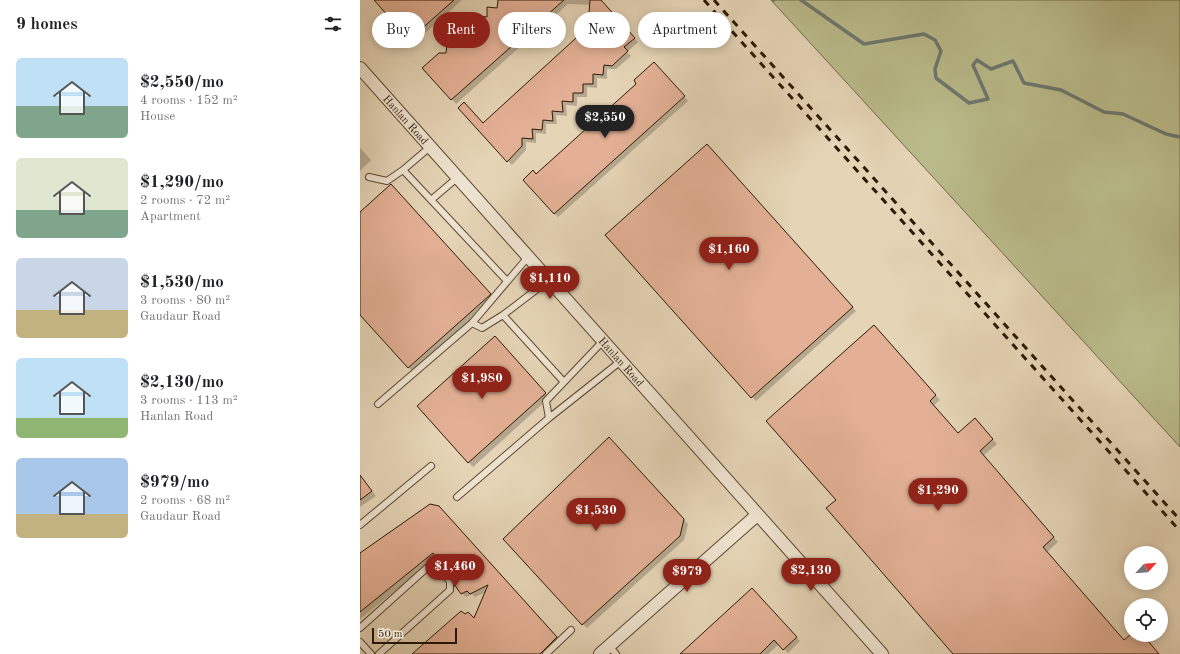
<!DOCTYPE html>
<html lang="en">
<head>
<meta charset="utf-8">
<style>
  :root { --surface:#fff; --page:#f2f2f2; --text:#202124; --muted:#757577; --accent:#8f2418 }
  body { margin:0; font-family:"Old Standard TT",serif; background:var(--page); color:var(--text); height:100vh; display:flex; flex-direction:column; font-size:15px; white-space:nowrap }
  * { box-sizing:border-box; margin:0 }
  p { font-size:13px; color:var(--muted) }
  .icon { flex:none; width:22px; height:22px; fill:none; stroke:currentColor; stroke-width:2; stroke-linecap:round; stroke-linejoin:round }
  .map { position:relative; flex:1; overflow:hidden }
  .sheet { display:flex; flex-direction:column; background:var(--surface); width:360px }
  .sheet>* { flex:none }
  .hud { position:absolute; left:12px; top:12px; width:380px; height:36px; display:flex; gap:8px }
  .needle { width:26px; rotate:64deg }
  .controls { position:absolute; left:764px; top:546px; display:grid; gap:8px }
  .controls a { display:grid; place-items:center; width:44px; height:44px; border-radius:50%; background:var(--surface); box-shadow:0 2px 10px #0003; font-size:20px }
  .scale { position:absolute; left:12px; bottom:10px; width:85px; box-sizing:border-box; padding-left:4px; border:2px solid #2c1a06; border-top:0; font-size:11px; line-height:14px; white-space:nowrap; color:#2c1a06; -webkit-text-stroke:3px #eee3d0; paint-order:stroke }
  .price { position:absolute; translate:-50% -34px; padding:0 9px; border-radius:14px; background:var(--accent); color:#fff; font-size:13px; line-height:26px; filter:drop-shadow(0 1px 2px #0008) }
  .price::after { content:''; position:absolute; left:50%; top:24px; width:12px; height:9px; margin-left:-6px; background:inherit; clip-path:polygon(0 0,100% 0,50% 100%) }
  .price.selected { background:#222; color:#fff }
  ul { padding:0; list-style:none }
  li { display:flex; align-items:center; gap:12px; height:100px; padding:0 16px }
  li span { display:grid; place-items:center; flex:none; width:112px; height:80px; border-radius:6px; color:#555 }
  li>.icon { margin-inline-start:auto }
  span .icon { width:48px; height:48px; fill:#fffc; stroke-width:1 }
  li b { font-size:17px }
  h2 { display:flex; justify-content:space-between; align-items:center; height:48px; padding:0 16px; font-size:17px }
  .tag { padding:0 14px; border-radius:18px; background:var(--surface); box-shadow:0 2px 10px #0003; font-size:14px; line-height:36px }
  .tag.selected { background:var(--accent); color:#fff }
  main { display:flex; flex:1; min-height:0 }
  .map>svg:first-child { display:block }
  .green { fill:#babb8b; stroke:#736a48 }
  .shadow { fill:#0003 }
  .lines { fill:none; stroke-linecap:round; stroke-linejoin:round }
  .stream { stroke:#6c786f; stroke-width:3.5 }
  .building { fill:#e3b095; stroke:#2c1a06 }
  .service-casing { stroke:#5a4832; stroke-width:8 }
  .minor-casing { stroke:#5a4832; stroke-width:14 }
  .service { stroke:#eee3d0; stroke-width:6 }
  .minor { stroke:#eee3d0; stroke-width:12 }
  .rail { stroke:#2c1a06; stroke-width:3; stroke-dasharray:7 7; stroke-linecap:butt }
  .labels { text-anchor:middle; stroke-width:3.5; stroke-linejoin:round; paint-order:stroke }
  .street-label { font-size:11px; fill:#2c1a06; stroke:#eee3d0 }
</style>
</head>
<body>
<main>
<section class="sheet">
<h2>9 homes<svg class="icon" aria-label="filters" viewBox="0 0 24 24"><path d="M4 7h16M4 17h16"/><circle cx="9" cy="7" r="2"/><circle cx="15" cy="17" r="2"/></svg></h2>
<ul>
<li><span style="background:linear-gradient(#bfe0f5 60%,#7fa58c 0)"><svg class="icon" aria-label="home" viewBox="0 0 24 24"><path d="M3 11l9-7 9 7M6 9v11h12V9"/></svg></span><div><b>$2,550/mo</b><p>4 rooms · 152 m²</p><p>House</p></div></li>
<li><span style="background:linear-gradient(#dfe7d0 65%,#7fa58c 0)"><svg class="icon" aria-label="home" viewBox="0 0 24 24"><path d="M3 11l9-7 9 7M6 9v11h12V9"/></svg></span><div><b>$1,290/mo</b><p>2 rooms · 72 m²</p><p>Apartment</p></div></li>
<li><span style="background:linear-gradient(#c9d6e8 65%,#c2b280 0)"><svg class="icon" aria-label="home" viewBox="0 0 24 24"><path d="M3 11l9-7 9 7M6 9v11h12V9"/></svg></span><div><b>$1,530/mo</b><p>3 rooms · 80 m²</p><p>Gaudaur Road</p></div></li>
<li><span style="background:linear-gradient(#bfe0f5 75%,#8fb573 0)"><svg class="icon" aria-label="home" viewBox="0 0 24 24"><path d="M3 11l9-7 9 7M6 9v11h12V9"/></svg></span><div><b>$2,130/mo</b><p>3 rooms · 113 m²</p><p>Hanlan Road</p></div></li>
<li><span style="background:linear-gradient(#a9c7e8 70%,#c2b280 0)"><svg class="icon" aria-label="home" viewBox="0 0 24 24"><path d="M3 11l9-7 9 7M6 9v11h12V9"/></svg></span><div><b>$979/mo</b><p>2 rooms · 68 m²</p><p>Gaudaur Road</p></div></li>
</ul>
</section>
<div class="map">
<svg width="820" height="654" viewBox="0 0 820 654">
  <rect width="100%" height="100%" fill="#e5d4b6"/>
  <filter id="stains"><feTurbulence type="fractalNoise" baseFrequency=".005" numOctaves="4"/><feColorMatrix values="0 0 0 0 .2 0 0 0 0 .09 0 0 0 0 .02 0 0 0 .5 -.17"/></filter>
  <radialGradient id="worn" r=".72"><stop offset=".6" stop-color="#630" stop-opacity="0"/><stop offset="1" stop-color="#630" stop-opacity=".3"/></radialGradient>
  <path class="green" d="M 411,0 L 820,0 L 820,447 Z"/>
  <path class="shadow" d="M 15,0 L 102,0 L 54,43 Z
    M 139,0 L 240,0 L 278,42 L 267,52 L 271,56 L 256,69 L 247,69 L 247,79 L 237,78 L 237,88 L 227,87 L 227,97 L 217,97 L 217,106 L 206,105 L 207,116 L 196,115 L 197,124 L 186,124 L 186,134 L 176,133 L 176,143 L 166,142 L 166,150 L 152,165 L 148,161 L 229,28 L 230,5 L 208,4 L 96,104 L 64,68 L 87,54 L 98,45 L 138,9 Z
    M 298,68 L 328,101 L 198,217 L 194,213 L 176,175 Z
    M 0,148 L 11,160 L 0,171 Z
    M 351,149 L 496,311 L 396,401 L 392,397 Z
    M 35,189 L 134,299 L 53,372 L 0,314 L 0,213 Z
    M 518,330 L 580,400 L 573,406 L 598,434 L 619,424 L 637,444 L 623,456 L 698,542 L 687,552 L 764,641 L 772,635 L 782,635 L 798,654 L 593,654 L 477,500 Z
    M 139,342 L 189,398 L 113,467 L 58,406 Z
    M 253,443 L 328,524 L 324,540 L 227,628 L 223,624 Z
    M 0,475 L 16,496 L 0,507 Z
    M 84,512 L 201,642 L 189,654 L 54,654 L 115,620 L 126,592 L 115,597 L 112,594 L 106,597 L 102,593 L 95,579 L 77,557 L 0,619 L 0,554 Z
    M 396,593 L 440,641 L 428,653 L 419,644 L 408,654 L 321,654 Z"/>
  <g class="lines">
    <path class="stream" d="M 413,0 L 414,0
      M 441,0 L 504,44 L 564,34 L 575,40 L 581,51 L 575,69 L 576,78 L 609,103 L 628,99 L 613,65 L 617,60 L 631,69 L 653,61 L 664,83 L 701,90 L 744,112 L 763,114 L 806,134 L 820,137"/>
  </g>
  <path class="building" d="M 14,0 L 94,0 L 49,40 Z
    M 138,0 L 204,0 L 91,100 L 62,68 L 79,53 L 86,53 L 87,43 L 97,44 L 97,34 L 106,35 L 107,25 L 117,26 L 117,16 L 127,17 L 127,7 L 137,8 Z
    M 230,0 L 241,0 L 275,38 L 264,47 L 268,51 L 252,66 L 244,65 L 243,75 L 233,74 L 233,84 L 223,84 L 223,93 L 213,93 L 213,102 L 202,101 L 203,112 L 192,111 L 193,121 L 183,120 L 182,130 L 172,129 L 173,139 L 162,138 L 162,146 L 147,162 L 98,108 L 104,102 L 123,123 L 228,27 Z
    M 294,62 L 325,96 L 194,214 L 163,180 L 173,170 L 176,174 L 276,84 L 274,80 Z
    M 347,144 L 493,307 L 391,398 L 245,235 Z
    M 31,184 L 131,294 L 48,368 L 0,315 L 0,212 Z
    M 514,325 L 576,395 L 570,401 L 598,433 L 615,418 L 633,439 L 620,451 L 694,537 L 683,547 L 764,640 L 770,635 L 783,635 L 799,654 L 593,654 L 466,508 L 476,500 L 406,421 Z
    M 135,336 L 186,393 L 108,463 L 57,406 Z
    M 249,437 L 324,519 L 320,536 L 222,625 L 143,539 Z
    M 0,475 L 12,491 L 0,500 Z
    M 70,504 L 79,506 L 197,637 L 180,654 L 52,654 L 101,611 L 105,614 L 108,612 L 114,618 L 128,585 L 110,594 L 107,591 L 101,594 L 94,584 L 94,579 L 84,569 L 73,553 L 0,612 L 0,553 Z
    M 392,588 L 437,637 L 423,650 L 414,640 L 400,654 L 320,654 Z"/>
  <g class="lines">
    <defs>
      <path id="service" d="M 70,147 L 43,170 L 147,281
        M 9,177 L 27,181 L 43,170
        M 71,200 L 97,178
        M 189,280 L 143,315 L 204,382
        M 112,323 L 122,328 L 143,315
        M 18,404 L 112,323 L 168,257
        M 189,418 L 186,401 L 243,341
        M 97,497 L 189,418 L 261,361
        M 0,525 L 71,466
        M 0,628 L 69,566 L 74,566 L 90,581 L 90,590 L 19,654
        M 0,642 L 11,654
        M 249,646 L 256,654
        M 186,654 L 211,630"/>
      <g id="minor">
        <path id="s1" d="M 0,68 L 522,654"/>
        <path d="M 240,654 L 397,515"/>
      </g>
    </defs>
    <use href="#service" class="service-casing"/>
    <use href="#minor" class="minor-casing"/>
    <use href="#service" class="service"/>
    <use href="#minor" class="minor"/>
    <path class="rail" d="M 344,0 L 820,531
      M 354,0 L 820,520"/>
  </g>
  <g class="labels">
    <g class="street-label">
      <text dy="4" stroke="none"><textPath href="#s1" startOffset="69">Hanlan Road</textPath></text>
      <text dy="4" stroke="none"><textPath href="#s1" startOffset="393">Hanlan Road</textPath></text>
    </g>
  </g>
  <rect width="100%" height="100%" filter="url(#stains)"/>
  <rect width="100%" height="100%" fill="url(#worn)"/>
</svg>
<div class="controls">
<a><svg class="needle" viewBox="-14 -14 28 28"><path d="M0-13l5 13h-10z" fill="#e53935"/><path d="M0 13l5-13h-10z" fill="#757577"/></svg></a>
<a><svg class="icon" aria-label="locate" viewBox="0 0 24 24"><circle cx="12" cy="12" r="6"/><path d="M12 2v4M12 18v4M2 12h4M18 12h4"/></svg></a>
</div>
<div class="scale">50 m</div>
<b class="price selected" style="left:245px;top:139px">$2,550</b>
<b class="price" style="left:369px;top:271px">$1,160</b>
<b class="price" style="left:190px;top:300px">$1,110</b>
<b class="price" style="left:122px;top:400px">$1,980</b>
<b class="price" style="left:578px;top:512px">$1,290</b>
<b class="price" style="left:236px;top:532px">$1,530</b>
<b class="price" style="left:95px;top:588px">$1,460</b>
<b class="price" style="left:451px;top:592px">$2,130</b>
<b class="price" style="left:327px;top:593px">$979</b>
<div class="hud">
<a class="tag">Buy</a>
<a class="tag selected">Rent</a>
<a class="tag">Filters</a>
<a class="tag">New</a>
<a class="tag">Apartment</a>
</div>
</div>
</main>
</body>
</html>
